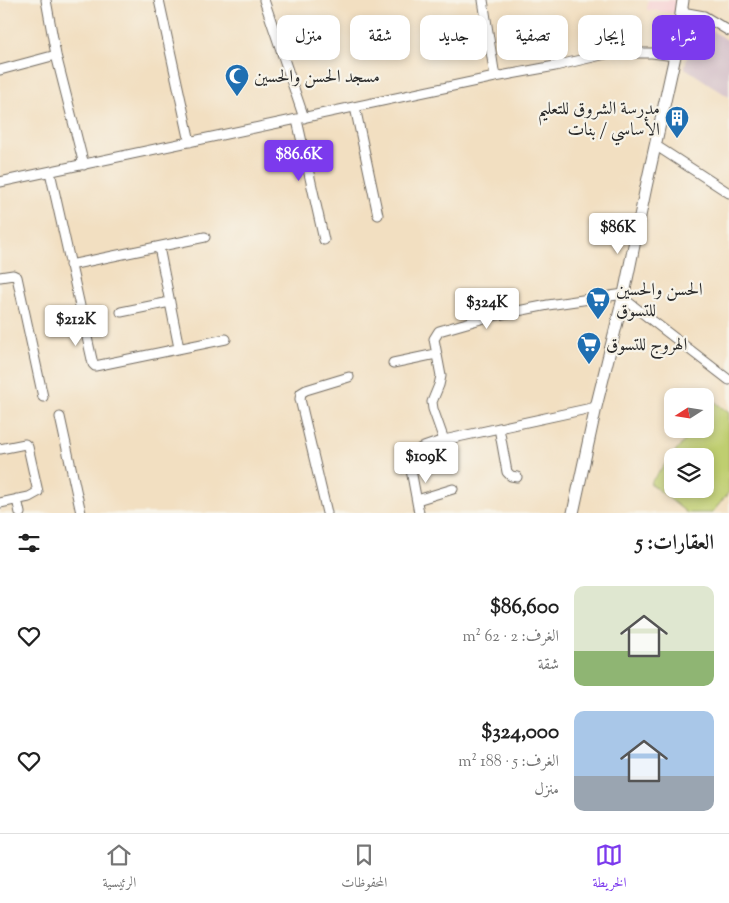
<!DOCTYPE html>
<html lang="ar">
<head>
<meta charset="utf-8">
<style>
  :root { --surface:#fff; --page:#f2f2f2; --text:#222; --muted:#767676; --line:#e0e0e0; --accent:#7c3aed }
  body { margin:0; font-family:"Sorts Mill Goudy",Amiri,serif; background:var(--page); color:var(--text); direction:rtl; height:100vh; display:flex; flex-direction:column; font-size:19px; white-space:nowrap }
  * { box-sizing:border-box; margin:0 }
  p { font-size:16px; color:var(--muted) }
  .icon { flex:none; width:28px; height:28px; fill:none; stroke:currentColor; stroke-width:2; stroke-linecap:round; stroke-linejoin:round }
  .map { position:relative; height:513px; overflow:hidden; direction:ltr }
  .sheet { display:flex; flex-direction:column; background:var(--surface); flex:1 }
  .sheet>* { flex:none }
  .top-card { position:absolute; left:15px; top:15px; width:700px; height:45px; direction:rtl; display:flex; gap:10px }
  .needle { width:32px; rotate:258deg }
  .controls { position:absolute; left:664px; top:388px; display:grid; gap:10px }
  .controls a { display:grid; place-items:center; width:50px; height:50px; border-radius:10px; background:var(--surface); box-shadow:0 2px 8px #0003; font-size:25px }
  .price { position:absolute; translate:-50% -42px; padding:0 11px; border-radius:5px; background:#fff; color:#222; font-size:16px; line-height:32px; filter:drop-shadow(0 1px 2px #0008) }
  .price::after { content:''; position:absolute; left:50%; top:30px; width:15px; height:11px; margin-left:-8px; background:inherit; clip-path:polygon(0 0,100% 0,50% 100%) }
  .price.on { background:var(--accent); color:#fff }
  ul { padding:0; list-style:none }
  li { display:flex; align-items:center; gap:15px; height:125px; padding:0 15px }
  li span { display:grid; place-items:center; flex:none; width:140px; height:100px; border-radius:10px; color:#555 }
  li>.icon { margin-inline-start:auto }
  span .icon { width:60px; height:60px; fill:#fffc; stroke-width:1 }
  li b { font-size:21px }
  h2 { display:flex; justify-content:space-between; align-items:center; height:60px; padding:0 15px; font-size:21px }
  .tag { padding:0 18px; border-radius:10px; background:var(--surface); box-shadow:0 2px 8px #0003; font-size:18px; line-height:45px }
  .tag.on { background:var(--accent); color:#fff }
  .dock { display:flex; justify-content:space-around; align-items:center; height:70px; border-top:1px solid var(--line); background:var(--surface); font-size:14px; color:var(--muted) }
  .dock a { display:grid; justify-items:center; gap:2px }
  .dock .on { color:var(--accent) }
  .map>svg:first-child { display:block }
  .built { fill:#f7cfd3 }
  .industrial { fill:#d2bdc7 }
  .green { fill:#bfce70; stroke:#757c4e; fill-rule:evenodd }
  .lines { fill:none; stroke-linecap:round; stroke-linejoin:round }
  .minor-casing { stroke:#716a60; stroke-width:11 }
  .major-casing { stroke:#716a60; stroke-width:13 }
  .minor { stroke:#fff; stroke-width:9 }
  .major { stroke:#fff; stroke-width:11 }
  .labels { text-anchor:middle; stroke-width:4.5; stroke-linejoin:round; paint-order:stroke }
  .poi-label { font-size:18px; fill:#2b2b2b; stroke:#f7f3e8; text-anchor:start }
</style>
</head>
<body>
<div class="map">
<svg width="729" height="513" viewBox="0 0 729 513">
  <rect width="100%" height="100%" fill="#f7f3e8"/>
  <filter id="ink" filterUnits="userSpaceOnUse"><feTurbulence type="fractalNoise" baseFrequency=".02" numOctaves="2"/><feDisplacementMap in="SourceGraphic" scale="10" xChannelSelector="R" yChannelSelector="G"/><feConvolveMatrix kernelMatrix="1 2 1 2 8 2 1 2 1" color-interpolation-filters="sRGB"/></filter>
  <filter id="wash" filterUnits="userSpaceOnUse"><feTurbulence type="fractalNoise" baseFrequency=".0096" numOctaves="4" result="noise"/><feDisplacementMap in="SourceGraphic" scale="20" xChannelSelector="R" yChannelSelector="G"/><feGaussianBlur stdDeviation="1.12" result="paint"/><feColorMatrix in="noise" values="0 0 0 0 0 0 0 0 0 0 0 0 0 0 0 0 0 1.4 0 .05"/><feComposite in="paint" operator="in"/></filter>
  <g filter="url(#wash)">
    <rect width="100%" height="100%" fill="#f2dfc1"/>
    <path class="built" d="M 648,0 L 677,0 L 676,13 L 647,10 Z"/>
    <path class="industrial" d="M 693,20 L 729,41 L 729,97 L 685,68 Z"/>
    <path class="green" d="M 715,402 L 729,413 L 729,492 L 712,513 L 687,513 L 650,483 L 694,429 L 705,429 L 705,415 ZM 672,456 L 705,456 L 705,489 L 672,489 Z"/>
  </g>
  <g filter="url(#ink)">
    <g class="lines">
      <defs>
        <path id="minor" d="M 46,0 L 56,55 L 84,165
          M 159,0 L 190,142
          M 264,0 L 304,118
          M 483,0 L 495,77
          M 682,12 L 704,16 L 729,31
          M 0,70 L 56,55
          M 355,107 L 378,215
          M 297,120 L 324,240
          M 655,145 L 729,193
          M 50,172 L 93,364 L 95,366 L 100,365 L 226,339
          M 0,182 L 495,77 L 555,66 L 610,53 L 652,53 L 675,56
          M 159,247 L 179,348
          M 70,265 L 205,237
          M 0,277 L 13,275 L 17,277 L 43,397
          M 623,298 L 729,380
          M 121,312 L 170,302
          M 393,363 L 436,354
          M 60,417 L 81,513
          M 499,428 L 507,472 L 511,476 L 517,477
          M 444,440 L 433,409 L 432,402 L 439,385 L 441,376 L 434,339 L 439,331 L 488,317 L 548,305 L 624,294
          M 421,448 L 444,440 L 596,407
          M 0,449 L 25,444 L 28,447 L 38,492 L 29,497 L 0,503
          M 409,459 L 419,513
          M 17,499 L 20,513
          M 417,500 L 453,489
          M 327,513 L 300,399 L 301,393 L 306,390 L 349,377"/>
        <path id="major" d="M 573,513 L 596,407 L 624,294 L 646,187 L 675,56 L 683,0"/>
      </defs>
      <use href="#minor" class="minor-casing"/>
      <use href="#major" class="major-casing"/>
      <use href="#minor" class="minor"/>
      <use href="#major" class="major"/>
    </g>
  </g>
  <defs>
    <symbol id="mosque-pin" viewBox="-11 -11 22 30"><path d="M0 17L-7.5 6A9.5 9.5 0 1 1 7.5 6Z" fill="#1f6fb2" stroke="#f7f3e8"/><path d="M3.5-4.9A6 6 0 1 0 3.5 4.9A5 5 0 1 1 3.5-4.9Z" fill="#fff"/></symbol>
    <symbol id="building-pin" viewBox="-11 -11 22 30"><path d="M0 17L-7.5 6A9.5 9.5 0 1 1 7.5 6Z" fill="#1f6fb2" stroke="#f7f3e8"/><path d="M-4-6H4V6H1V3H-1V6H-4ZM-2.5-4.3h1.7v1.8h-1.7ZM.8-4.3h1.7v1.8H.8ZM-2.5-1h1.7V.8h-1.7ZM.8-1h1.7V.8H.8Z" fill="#fff"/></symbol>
    <symbol id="supermarket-pin" viewBox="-11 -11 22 30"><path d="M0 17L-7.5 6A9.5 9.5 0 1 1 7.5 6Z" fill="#1f6fb2" stroke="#f7f3e8"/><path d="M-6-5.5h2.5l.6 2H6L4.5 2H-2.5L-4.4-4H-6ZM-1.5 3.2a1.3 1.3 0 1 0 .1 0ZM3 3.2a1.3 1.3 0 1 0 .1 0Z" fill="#fff"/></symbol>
  </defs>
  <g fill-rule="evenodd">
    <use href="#mosque-pin" x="223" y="62" width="28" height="38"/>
    <use href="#building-pin" x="663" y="104" width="28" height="38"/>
    <use href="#supermarket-pin" x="584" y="285" width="28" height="38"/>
    <use href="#supermarket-pin" x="575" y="330" width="28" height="38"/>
  </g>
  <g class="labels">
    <g class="poi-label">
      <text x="254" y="82">مسجد الحسن والحسين</text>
      <text x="660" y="114" text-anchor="end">مدرسة الشروق للتعليم<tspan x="660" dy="21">الأساسي / بنات</tspan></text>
      <text x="616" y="295">الحسن والحسين<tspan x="616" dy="21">للتسوق</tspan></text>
      <text x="606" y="350">الهروج للتسوق</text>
    </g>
  </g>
</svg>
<div class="controls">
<a><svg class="needle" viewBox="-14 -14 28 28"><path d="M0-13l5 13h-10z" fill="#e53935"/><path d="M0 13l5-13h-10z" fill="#767676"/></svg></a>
<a><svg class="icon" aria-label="layers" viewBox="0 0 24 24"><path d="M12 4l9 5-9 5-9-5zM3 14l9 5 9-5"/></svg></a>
</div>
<b class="price on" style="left:299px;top:182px">$86.6K</b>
<b class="price" style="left:618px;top:255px">$86K</b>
<b class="price" style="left:487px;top:330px">$324K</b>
<b class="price" style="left:76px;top:347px">$212K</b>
<b class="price" style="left:426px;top:484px">$109K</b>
<div class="top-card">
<a class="tag on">شراء</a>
<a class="tag">إيجار</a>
<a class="tag">تصفية</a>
<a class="tag">جديد</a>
<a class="tag">شقة</a>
<a class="tag">منزل</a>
</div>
</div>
<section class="sheet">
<h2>العقارات: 5<svg class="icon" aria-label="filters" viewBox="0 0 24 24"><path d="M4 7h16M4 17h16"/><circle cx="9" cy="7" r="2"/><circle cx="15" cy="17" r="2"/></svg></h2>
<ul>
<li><span style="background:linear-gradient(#dfe7d0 65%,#8fb573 0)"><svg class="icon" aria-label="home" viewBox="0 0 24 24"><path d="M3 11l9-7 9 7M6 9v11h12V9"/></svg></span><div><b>$86,600</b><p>الغرف: 2 · 62 m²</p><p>شقة</p></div><svg class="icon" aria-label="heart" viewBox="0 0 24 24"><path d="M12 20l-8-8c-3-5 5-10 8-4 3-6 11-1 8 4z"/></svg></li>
<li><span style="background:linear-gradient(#a9c7e8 65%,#9aa5b1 0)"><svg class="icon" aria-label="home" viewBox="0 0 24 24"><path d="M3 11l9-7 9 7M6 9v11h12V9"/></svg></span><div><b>$324,000</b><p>الغرف: 5 · 188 m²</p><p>منزل</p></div><svg class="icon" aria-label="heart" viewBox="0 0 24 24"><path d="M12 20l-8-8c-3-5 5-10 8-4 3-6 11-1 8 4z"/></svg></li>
</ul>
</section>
<nav class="dock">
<a class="on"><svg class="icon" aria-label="map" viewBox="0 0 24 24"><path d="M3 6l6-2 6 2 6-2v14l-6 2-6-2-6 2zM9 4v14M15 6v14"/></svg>الخريطة</a>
<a><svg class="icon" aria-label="saved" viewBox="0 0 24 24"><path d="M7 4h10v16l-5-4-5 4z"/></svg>المحفوظات</a>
<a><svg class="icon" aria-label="home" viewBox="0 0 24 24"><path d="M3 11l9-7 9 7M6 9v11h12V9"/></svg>الرئيسية</a>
</nav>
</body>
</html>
